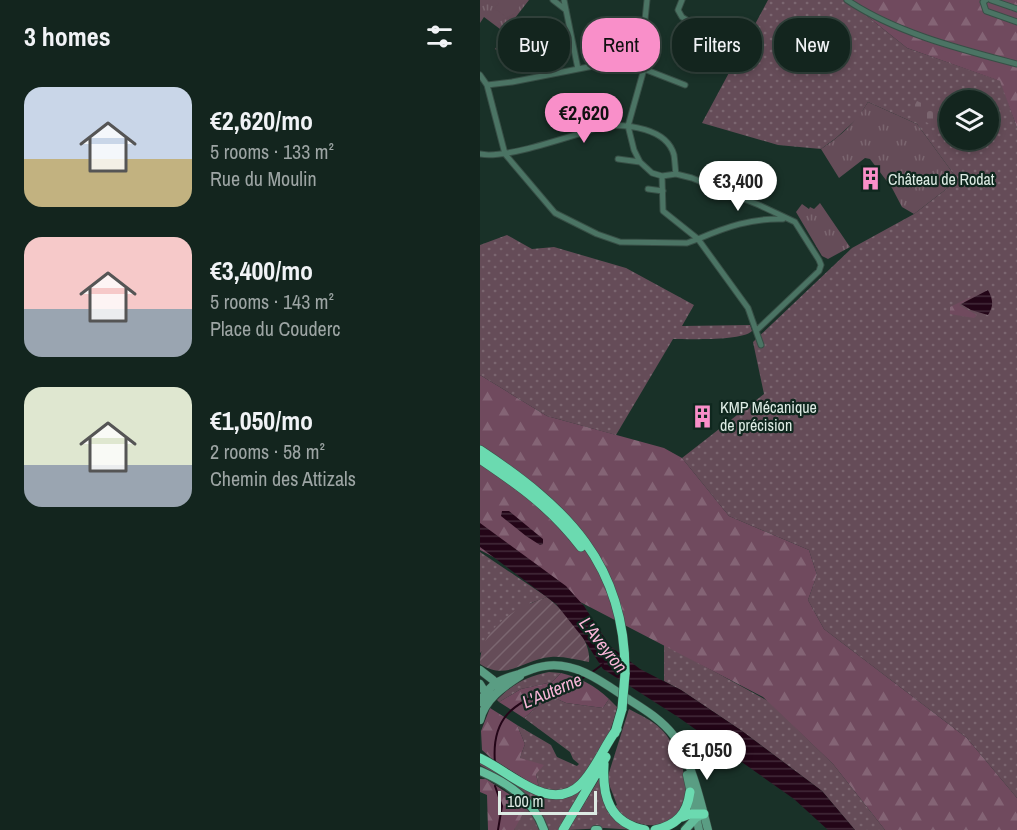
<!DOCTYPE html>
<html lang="en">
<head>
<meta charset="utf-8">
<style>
  :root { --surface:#13251e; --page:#1c2d27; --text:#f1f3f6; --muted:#9da5a4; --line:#32423c; --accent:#f98fc9 }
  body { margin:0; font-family:"Archivo Narrow",sans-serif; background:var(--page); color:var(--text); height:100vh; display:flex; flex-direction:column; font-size:22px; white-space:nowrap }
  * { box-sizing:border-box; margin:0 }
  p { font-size:20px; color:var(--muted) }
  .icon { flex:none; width:33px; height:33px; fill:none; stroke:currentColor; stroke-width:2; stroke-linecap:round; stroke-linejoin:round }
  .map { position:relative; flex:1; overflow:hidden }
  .side { display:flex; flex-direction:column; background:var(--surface); width:480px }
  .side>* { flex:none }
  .top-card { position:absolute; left:18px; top:18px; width:429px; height:54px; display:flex; gap:12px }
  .fabs { position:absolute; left:459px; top:90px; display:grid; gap:12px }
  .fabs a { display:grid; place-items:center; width:60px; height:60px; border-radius:50%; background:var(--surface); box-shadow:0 3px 9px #0003,0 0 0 2px var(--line); font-size:30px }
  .scale { position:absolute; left:18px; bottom:15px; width:99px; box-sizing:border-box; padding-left:6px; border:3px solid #ddebe4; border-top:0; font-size:16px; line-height:21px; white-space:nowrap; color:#ddebe4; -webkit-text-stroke:4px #0f271e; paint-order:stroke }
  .price { position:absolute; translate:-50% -51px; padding:0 14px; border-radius:21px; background:#fff; color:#222; font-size:20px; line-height:39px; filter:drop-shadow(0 2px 3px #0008) }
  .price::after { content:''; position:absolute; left:50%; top:36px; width:18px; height:14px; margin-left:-9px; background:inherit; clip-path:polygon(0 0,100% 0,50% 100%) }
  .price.on { background:var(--accent); color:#111 }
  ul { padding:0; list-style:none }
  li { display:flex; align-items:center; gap:18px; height:150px; padding:0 24px }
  li span { display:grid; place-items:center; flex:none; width:168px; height:120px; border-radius:18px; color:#555 }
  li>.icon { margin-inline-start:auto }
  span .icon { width:72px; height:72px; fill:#fffc; stroke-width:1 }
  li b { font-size:26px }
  h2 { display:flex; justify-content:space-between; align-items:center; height:72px; padding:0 24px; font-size:26px }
  .tag { padding:0 21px; border-radius:24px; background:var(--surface); box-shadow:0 3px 9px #0003,0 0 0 2px var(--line); font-size:21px; line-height:54px }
  .tag.on { background:var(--accent); color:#111 }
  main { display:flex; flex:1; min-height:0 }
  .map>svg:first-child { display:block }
  .grass { fill:url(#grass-dots); fill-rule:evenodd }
  .forest { fill:url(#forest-firs) }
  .cemetery { fill:url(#cemetery-stones) }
  .park { fill:url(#park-tufts) }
  .garden { fill:url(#garden-furrows) }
  .pitch { fill:#654c58 }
  .water { fill:url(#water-rules) }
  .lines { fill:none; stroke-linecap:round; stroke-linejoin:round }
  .stream { stroke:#230517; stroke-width:2 }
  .street-casing { stroke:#384f46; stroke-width:7 }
  .secondary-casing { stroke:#384f46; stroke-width:9 }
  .primary-casing { stroke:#384f46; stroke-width:10 }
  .highway-casing { stroke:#384f46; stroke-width:10 }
  .street { stroke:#4b7464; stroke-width:5 }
  .secondary { stroke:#5a9d83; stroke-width:8 }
  .primary { stroke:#63bd9b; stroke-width:8 }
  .highway { stroke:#6bdab0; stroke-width:9 }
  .highway-bridge-casing { stroke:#384f46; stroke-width:10; stroke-linecap:butt }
  .highway-bridge { stroke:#6bdab0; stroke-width:9 }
  .labels { text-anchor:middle; stroke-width:4.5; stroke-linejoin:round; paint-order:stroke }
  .poi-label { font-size:16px; fill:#ddebe4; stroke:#0f271e; text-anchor:start }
  .water-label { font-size:18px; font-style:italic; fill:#f9b6d8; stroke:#0f271e }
</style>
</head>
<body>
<main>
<section class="side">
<h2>3 homes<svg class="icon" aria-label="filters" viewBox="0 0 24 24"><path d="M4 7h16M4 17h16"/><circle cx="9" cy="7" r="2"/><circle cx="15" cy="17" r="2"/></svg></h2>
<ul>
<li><span style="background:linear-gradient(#c9d6e8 60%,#c2b280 0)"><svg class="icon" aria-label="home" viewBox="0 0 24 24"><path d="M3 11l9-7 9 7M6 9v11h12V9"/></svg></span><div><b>€2,620/mo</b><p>5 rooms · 133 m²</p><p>Rue du Moulin</p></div></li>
<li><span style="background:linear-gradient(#f6c9c9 60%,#9aa5b1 0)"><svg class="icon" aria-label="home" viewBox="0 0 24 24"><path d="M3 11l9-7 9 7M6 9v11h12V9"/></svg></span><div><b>€3,400/mo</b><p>5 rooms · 143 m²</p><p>Place du Couderc</p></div></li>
<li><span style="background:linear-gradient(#dfe7d0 65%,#9aa5b1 0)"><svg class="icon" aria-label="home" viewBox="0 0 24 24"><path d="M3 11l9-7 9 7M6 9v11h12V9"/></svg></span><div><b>€1,050/mo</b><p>2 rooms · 58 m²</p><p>Chemin des Attizals</p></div></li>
</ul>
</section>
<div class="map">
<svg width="537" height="830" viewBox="0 0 537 830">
  <defs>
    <pattern id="grass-dots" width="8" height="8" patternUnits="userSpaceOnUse" patternTransform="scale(1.5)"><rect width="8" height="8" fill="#654c58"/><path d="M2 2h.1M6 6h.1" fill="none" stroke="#7b6670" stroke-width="1.8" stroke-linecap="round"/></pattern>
    <pattern id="forest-firs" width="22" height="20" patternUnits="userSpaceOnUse" patternTransform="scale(1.5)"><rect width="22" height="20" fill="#704a5e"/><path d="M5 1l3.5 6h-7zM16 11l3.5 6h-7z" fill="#846475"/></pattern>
    <pattern id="cemetery-stones" width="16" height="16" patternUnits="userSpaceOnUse" patternTransform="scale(1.5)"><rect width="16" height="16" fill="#654c58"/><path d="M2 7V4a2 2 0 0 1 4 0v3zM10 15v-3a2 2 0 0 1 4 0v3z" fill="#7b6670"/></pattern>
    <pattern id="park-tufts" width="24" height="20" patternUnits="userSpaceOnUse" patternTransform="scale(1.5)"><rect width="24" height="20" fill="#654c58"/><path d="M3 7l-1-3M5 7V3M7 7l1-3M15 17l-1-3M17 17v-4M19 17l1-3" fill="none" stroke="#7b6670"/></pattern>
    <pattern id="garden-furrows" width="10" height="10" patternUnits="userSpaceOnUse" patternTransform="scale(1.5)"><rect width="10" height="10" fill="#654c58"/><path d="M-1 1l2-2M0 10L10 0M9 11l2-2" fill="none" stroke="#7b6670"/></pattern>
    <pattern id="water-rules" width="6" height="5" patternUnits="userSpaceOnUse" patternTransform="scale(1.5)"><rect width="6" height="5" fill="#230517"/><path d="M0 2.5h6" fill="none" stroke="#422a39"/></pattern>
  </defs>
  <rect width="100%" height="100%" fill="#193128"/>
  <path class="grass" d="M 288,0 L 367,0 L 427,48 L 521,81 L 537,128 L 537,798 L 487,738 L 344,629 L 328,600 L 337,575 L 329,550 L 249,516 L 202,458 L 284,394 L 273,342 L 372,248 L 434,214 L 478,180 L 437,124 L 388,102 L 378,118 L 356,138 L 341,149 L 298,145 L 222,123 ZM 470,100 L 508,100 L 508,140 L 470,140 Z
    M 27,235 L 52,249 L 74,247 L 146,268 L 214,305 L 202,326 L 270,325 L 272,331 C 262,341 210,339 193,339 L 136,435 L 67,416 L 0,375 L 0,245 Z
    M 0,552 L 67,597 L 51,603 L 0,653 Z
    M 184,644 L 288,701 L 353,764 L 405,830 L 375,830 L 342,791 L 262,731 L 201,690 L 184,681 Z
    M 69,672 L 81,673 L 72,682 L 41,689 L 19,702 L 17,700 C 32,684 48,676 69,672 Z
    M 75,698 L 86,703 L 123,708 L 129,699 L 137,707 C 132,736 98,811 59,788 L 56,774 L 40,758 L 45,744 L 37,725 L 71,745 L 77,757 L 97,766 L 99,764 L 93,759 L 90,752 L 44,718 L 58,706 Z
    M 149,709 C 160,715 172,720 181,729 C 196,743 211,782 205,802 C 202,811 195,818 187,822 C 166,830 148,822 133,807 L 137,805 L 127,779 Z
    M 0,760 L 56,795 C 71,800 89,798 102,789 L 78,830 L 66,830 C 61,797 26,781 0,765 Z
    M 119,779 C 124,810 133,812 156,830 L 124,828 L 88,830 Z
    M 47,806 L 60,830 L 34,830 L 36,822 Z"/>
  <path class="forest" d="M 367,0 L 537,0 L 537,128 L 520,81 L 427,48 Z
    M 497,294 L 479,305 L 497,315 L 494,318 L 470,314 L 470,307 Z
    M 0,375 L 67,416 L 184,448 L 202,458 L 249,516 L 329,550 L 337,575 L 328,600 L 344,629 L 487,738 L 537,798 L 537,830 L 405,830 L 353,764 L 283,697 L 0,550 Z
    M 81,673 C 101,678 114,685 129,699 L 123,708 L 86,703 L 75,698 L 58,706 L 44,718 L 19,702 L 41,689 L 72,682 Z
    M 10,708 L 37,725 L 45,744 L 40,758 L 64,765 L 56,774 L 59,788 L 11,758 L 2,750 L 1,731 Z
    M 0,779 L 6,779 L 47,806 L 34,830 L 8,830 L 7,795 L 0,792 Z"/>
  <path class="cemetery" d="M 437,101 L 461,112 L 454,126 L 430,114 Z"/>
  <path class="park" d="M 0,0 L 49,0 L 24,32 L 4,17 L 0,23 Z
    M 29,29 L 53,48 L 23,54 L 15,49 Z
    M 388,102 L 437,124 L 478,180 L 434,214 L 422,207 L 412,188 L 390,159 L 385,158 L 359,178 L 341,149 C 361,136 376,122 388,102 Z
    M 340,203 L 370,247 L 348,259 L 342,256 L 316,212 L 322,204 L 329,209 L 330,207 L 334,209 Z"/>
  <path class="garden" d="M 67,597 C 84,611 112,638 109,662 C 97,660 83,656 71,657 C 43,659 28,682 0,664 C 0,627 37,607 67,597 Z"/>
  <path class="pitch" d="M 16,0 L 45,0 L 29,19 L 17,10 L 12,11 L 19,3 Z"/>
  <path class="water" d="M 508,290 C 513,299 514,306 508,315 L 491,310 L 481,304 Z
    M 22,511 L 29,511 L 63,539 L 63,544 L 60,545 L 46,536 L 21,516 Z
    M 0,523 L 86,586 L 104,606 L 130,646 L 160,669 L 201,690 L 262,731 L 342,791 L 375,830 L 348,830 L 314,799 L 198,717 L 123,669 L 103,638 L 76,604 L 0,547 Z"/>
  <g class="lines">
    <path class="stream" d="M 111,673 L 123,664
      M 15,763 C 11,718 33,703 71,689 C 83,685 96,684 106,676
      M 15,786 L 22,806 L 18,830"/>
    <defs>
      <path id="street" d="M 73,0 L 86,10
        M 84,0 L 98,69
        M 202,0 L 198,10 L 202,17 L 232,36 L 231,41
        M 367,0 C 416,33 480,49 537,64
        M 506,0 L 503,2 L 506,11 L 537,22
        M 511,0 L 537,9
        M 164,69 L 205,85
        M 0,75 L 7,85 L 25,154 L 75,213 L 117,234 L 140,242 L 207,243 L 218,239 L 268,308 L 281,345
        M 7,85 L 32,82 L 149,59 L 161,59
        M 148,126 L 154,150 L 160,162 L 172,173 L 182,176 L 196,174 L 212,178 L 279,205 L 315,222 L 339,260 L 341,265 L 339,271 L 277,330
        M 148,126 L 164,69 L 161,59 L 167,0
        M 0,154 C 24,160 97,134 124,126 C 147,124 187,128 194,155 C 195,161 195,168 196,174
        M 138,159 L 160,162
        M 182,176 L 183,211 L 218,239 C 246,227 272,218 303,219
        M 168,189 L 183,191"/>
      <path id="secondary" d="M 0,670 L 13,680 L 14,683
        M 0,684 L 8,697
        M 0,702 C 10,684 20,679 39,674 C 48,671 56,667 65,666 C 96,661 124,683 148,699 C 164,709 182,720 194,736 C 212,763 220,799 228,830
        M 0,720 C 5,699 23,687 40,676
        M 207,775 L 219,830"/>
      <path id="primary" d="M 0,771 C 28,783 54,800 64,830
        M 115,830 L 118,830
        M 205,830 L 216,818 L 224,814"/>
      <path id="highway" d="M 0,450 C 86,507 146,564 145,674
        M 0,459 C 40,486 71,508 101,547
        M 135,733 L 142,709
        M 0,758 C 29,771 70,815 101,784 C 116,769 124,746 137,729
        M 124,764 C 122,796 129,823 165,830
        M 202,817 L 210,814 L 224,814
        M 83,830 L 126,757
        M 175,830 C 197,825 207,814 210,792"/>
    </defs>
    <use href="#street" class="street-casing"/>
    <use href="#secondary" class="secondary-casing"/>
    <use href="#primary" class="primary-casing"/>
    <use href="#highway" class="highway-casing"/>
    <use href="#street" class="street"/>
    <use href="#secondary" class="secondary"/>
    <use href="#primary" class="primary"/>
    <use href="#highway" class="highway"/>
    <defs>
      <path id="highway-bridge" d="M 142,709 L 145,674"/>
    </defs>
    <use href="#highway-bridge" class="highway-bridge-casing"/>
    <use href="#highway-bridge" class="highway-bridge"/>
  </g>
  <defs>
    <symbol id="building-bare" viewBox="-9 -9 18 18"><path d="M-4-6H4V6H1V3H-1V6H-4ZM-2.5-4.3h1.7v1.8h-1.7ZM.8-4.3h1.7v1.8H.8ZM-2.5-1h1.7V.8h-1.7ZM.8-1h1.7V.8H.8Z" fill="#f98fc9" stroke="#0f271e" stroke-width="2.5" paint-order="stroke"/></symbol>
  </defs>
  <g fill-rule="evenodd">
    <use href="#building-bare" x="374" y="162" width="33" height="33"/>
    <use href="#building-bare" x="206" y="400" width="33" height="33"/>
  </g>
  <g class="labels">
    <g class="poi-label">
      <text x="408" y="185">Château de Rodat</text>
      <text x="240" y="413">KMP Mécanique<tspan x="240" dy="18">de précision</tspan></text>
    </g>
    <g class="water-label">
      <text transform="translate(123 645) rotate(52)" y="6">L'Aveyron</text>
      <text transform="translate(72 691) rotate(-23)" y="6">L'Auterne</text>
    </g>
  </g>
</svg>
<div class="fabs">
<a><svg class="icon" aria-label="layers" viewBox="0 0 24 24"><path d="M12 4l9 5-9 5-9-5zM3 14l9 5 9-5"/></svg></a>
</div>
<div class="scale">100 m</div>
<b class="price on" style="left:104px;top:144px">€2,620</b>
<b class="price" style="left:258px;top:212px">€3,400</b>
<b class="price" style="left:227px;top:781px">€1,050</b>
<div class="top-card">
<a class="tag">Buy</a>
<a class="tag on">Rent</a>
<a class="tag">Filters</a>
<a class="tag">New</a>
</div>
</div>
</main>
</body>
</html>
